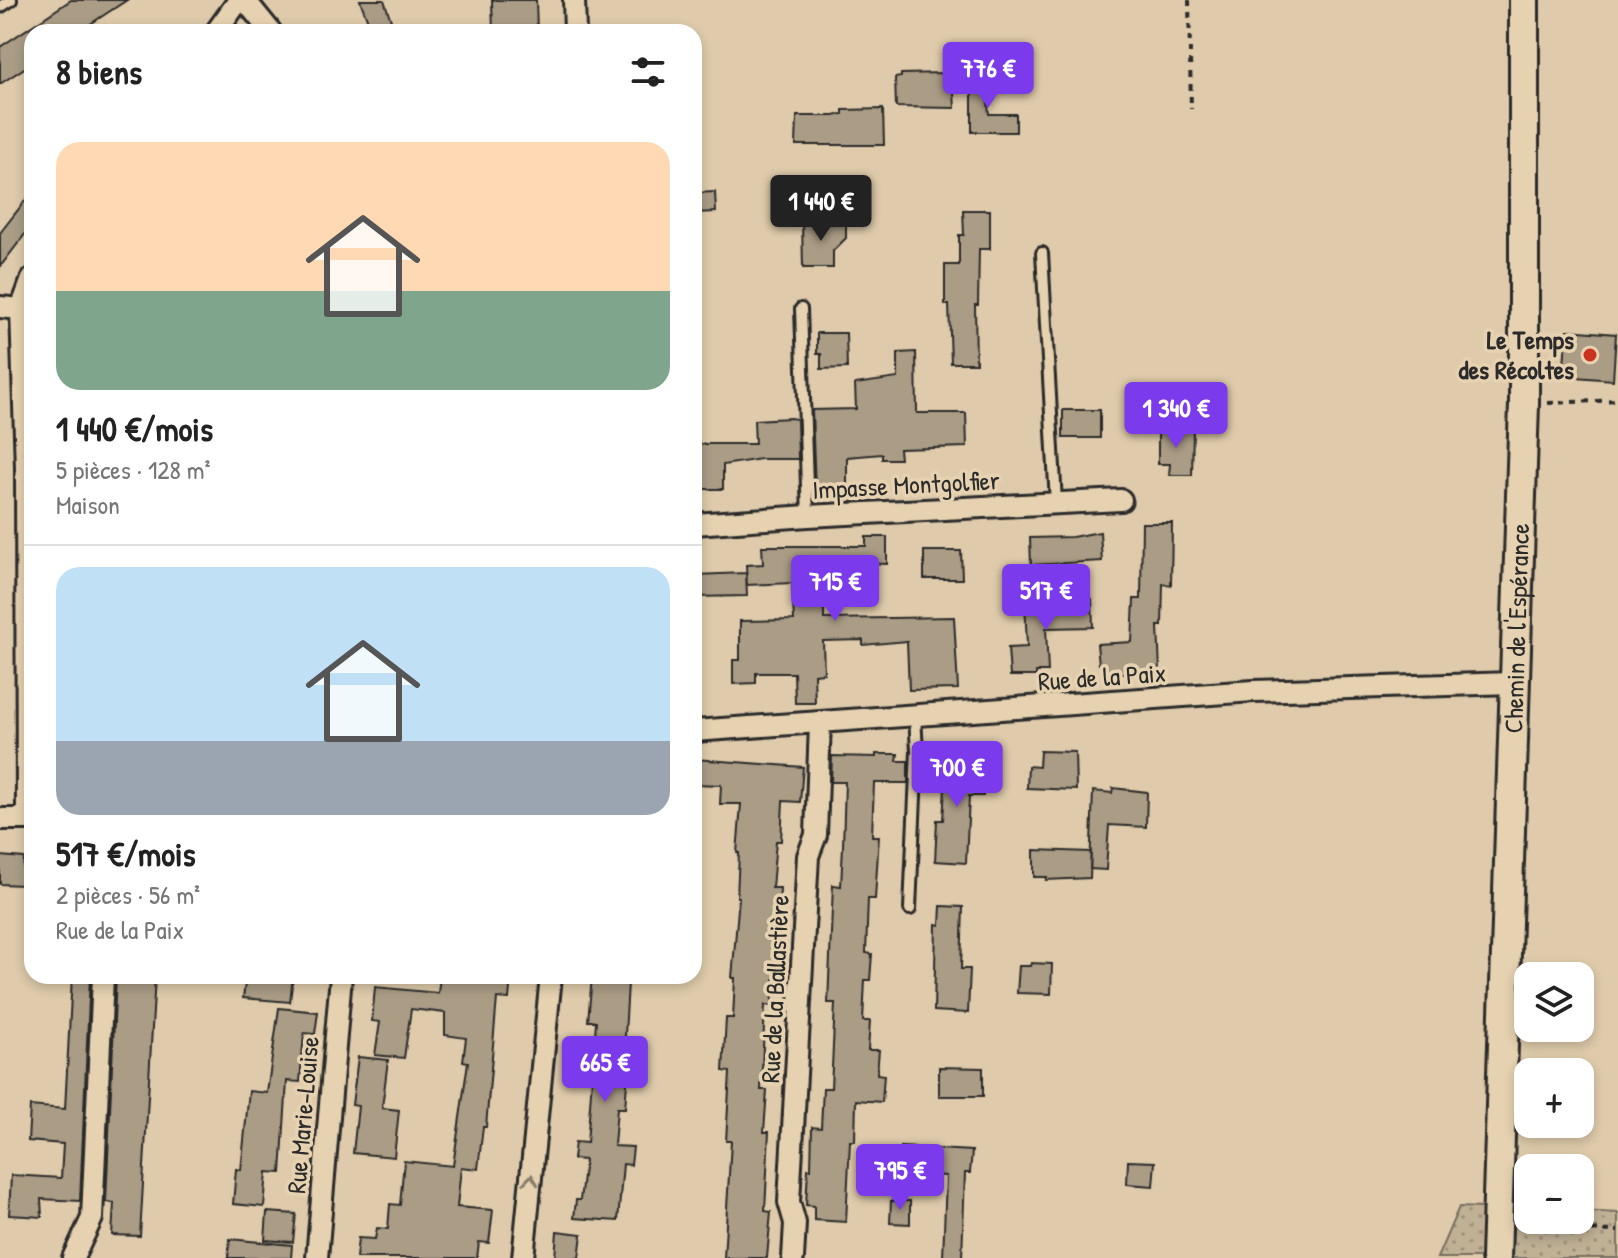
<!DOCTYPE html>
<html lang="fr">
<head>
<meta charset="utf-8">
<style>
  :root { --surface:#fff; --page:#f6f6f6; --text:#222; --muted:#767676; --line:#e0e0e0; --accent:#7c3aed }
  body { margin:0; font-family:"Patrick Hand",sans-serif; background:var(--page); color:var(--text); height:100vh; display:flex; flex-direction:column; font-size:30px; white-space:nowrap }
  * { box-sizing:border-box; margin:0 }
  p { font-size:26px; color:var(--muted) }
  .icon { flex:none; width:44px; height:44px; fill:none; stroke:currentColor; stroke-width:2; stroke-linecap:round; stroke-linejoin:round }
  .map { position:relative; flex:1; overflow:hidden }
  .panel { position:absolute; left:24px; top:24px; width:678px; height:960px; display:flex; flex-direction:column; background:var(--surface); border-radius:24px; box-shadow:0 4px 12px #0003 }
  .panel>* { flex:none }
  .controls { position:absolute; left:1514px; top:962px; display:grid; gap:16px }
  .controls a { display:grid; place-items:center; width:80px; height:80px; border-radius:16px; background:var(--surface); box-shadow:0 4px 12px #0003; font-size:40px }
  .price { position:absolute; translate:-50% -68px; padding:0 18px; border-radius:8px; background:var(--accent); color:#fff; font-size:26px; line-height:52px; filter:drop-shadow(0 2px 4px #0008) }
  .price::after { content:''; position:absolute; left:50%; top:48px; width:24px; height:18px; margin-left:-12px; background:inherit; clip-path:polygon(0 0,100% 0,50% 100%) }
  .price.current { background:#222; color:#fff }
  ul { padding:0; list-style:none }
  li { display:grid; align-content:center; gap:16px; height:424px; padding:0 32px }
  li+li { border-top:2px solid var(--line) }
  li span { display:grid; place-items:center; height:248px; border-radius:24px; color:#555 }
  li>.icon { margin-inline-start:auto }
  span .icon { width:144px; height:144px; fill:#fffc; stroke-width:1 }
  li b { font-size:34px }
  h2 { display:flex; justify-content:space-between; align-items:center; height:96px; padding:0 32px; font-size:34px }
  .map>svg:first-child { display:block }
  .grass { fill:url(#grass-dots); stroke:#766e60; stroke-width:2 }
  .building { fill:#aa9c85; stroke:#2b2b2b; stroke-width:2 }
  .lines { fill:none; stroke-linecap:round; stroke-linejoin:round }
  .lane-casing { stroke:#2b2b2b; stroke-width:16 }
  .street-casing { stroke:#2b2b2b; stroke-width:26 }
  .secondary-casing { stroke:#2b2b2b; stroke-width:34 }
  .path { stroke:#2b2b2b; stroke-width:4; stroke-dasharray:6 6; stroke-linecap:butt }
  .lane { stroke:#e6d2b0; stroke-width:10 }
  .street { stroke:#e6d2b0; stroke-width:20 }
  .secondary { stroke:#e6d2b0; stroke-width:28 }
  .oneway { stroke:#887e6e }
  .poi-dot { fill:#c8321e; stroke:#e6d2b0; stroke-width:3 }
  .labels { text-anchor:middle; stroke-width:7; stroke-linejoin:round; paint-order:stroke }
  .poi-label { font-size:26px; font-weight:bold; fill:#2b2b2b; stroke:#e6d2b0; text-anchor:end }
  .street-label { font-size:26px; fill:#2b2b2b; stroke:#e6d2b0 }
</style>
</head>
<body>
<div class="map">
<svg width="1618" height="1258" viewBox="0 0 1618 1258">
  <defs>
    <pattern id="grass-dots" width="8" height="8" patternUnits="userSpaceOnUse" patternTransform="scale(2)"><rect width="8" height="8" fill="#c0b195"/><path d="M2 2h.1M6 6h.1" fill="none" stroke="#9c907a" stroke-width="1.8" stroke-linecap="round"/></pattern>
  </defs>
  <rect width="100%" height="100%" fill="#dfcbab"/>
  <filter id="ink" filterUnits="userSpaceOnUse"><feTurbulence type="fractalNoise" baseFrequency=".0125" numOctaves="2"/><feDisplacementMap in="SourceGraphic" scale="16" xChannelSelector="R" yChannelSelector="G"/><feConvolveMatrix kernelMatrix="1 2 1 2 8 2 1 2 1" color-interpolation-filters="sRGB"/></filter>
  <g filter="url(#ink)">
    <path class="grass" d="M 1459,1207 L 1528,1210 L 1528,1220 L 1580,1220 L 1580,1211 L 1618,1213 L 1618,1258 L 1437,1258 Z"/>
    <path class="building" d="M 71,0 L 127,0 L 78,32 L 32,32 L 32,63 L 0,84 L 0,47 Z
      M 360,0 L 384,0 L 395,32 L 372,32 Z
      M 492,0 L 536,0 L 537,32 L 493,32 Z
      M 972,72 L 985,72 L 989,114 L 1016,114 L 1016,132 L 972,132 Z
      M 944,73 L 944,78 L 953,78 L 955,108 L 896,107 L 895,78 L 901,77 L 901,74 Z
      M 883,109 L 884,145 L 796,145 L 797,116 L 834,116 L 843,114 L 843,110 Z
      M 32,192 L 32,225 L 0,267 L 0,233 Z
      M 715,192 L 716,212 L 694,213 L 694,193 Z
      M 963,210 L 990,210 L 990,249 L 979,249 L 978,305 L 975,305 L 976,363 L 951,363 L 949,305 L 945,305 L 945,265 L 959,265 L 959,235 L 964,235 Z
      M 802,221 L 846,224 L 846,238 L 833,251 L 833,268 L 803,268 Z
      M 1567,330 L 1616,334 L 1613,380 L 1563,376 Z
      M 817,333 L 846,333 L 847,368 L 821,369 L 821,354 L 817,354 Z
      M 916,352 L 917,413 L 966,413 L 967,447 L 899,449 L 900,459 L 882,459 L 882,454 L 847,457 L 847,489 L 815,490 L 812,410 L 856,409 L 855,384 L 898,378 L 898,353 Z
      M 1063,410 L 1100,410 L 1100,438 L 1063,438 Z
      M 790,418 L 797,419 L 798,459 L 761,459 L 723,465 L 723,489 L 700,489 L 700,486 L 694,486 L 694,465 L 700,465 L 699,444 L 755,444 L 754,420 Z
      M 1158,428 L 1193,429 L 1192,475 L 1169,475 L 1170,464 L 1158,464 Z
      M 1142,523 L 1172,523 L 1171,585 L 1163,584 L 1162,626 L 1158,626 L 1160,671 L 1104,674 L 1103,663 L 1099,664 L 1097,644 L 1132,642 L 1134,599 L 1141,599 Z
      M 1100,532 L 1102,561 L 1031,565 L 1030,538 L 1072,537 Z
      M 866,537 L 887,537 L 887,564 L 859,563 L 859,572 L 824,572 L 824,619 L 954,617 L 958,689 L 909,690 L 907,641 L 863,645 L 863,640 L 823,641 L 824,673 L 814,674 L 815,703 L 795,703 L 794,673 L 756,673 L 756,683 L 733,684 L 733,660 L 740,660 L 740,621 L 794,620 L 792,583 L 747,585 L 746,565 L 763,564 L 762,546 L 866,546 Z
      M 924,551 L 961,551 L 962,579 L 924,579 Z
      M 746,573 L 747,596 L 694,597 L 694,575 Z
      M 1092,599 L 1093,627 L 1046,628 L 1048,672 L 1036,672 L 1036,676 L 1010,676 L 1008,648 L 1027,647 L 1025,601 Z
      M 1040,751 L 1075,752 L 1076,790 L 1027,788 L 1028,766 L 1039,767 Z
      M 876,754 L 898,754 L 897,761 L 908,761 L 908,783 L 874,783 L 872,836 L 879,836 L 875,899 L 868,899 L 866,953 L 872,954 L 870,980 L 865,980 L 863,1021 L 870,1021 L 868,1050 L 879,1050 L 877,1074 L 884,1075 L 882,1102 L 856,1100 L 855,1141 L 850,1141 L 846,1222 L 814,1220 L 814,1206 L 806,1205 L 808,1169 L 811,1169 L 812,1127 L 821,1128 L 823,1088 L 831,1088 L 835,1003 L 828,1003 L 833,885 L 841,886 L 843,846 L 845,782 L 831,782 L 832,756 L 876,757 Z
      M 947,755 L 971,757 L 970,769 L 984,769 L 983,796 L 969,796 L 966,863 L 935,861 L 937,820 L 943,820 Z
      M 694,759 L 803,767 L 800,802 L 783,801 L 781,841 L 776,841 L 772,888 L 780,888 L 778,941 L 772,1006 L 765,1005 L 761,1090 L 767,1090 L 764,1132 L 769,1132 L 765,1211 L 771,1212 L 767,1258 L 724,1258 L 731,1141 L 726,1141 L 730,1072 L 723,1071 L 726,1018 L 733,1018 L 735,978 L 732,978 L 739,897 L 737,897 L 739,853 L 737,853 L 741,804 L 720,804 L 721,785 L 694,784 Z
      M 1113,788 L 1147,792 L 1146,827 L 1109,825 L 1106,870 L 1090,869 L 1093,791 L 1112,793 Z
      M 1034,850 L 1091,852 L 1090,878 L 1046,880 L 1047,877 L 1034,877 Z
      M 0,856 L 24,858 L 22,885 L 0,884 Z
      M 941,906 L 963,907 L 961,969 L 970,969 L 968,1013 L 934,1011 L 936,924 L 940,925 Z
      M 1031,963 L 1052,964 L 1051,994 L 1017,993 L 1019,966 L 1030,966 Z
      M 72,976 L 90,976 L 80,1201 L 41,1199 L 42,1217 L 9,1215 L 11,1175 L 61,1178 L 63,1144 L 28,1141 L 30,1106 L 65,1109 Z
      M 116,976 L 155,976 L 140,1236 L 112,1235 L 114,1203 L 106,1202 Z
      M 246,976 L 293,976 L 290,1002 L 243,998 Z
      M 440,976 L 511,976 L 509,999 L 497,998 L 486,1127 L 483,1127 L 478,1169 L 461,1167 L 457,1207 L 493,1210 L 489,1243 L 479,1242 L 477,1258 L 356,1258 L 358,1238 L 375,1239 L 377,1228 L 388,1229 L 390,1204 L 400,1205 L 404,1161 L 453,1166 L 468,1062 L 463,1061 L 466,1038 L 445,1035 L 445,1013 L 411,1009 L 404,1058 L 375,1055 L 380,1022 L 372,1021 L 375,987 L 438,993 Z
      M 592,976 L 618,976 L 617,982 L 628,983 L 623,1070 L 628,1070 L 625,1108 L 617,1108 L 614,1146 L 633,1147 L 631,1165 L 623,1164 L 618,1221 L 574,1218 L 576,1200 L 580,1200 L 585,1160 L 573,1159 L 575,1142 L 587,1143 L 590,1105 L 596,1021 L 588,1021 Z
      M 279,1008 L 318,1012 L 315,1034 L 304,1033 L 300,1082 L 287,1081 L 281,1173 L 267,1172 L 264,1207 L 233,1204 L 236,1169 L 241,1170 L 249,1091 L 267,1093 Z
      M 358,1057 L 388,1060 L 382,1108 L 399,1110 L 394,1157 L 353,1153 L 358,1106 L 352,1105 Z
      M 939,1067 L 983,1068 L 983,1096 L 939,1096 Z
      M 901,1147 L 972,1151 L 970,1173 L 965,1173 L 962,1258 L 943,1258 L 946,1176 L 900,1173 Z
      M 1128,1161 L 1155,1162 L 1153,1186 L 1127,1184 Z
      M 891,1201 L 910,1201 L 910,1224 L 890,1223 Z
      M 267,1212 L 296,1214 L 293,1242 L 265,1240 Z
      M 557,1231 L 582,1234 L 579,1258 L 555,1258 Z
      M 230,1239 L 292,1245 L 291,1258 L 228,1258 Z"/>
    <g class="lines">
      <defs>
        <path id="lane" d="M 0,7 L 11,0
          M 1042,253 L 1056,503
          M 801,309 L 808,516
          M 910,909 L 917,751 L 915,716"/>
        <path id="street" d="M 245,0 L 271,32
          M 574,0 L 575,32
          M 216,32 L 239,0
          M 0,307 L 21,309
          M 694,524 L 808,516 L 1121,500
          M 694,731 L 1253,691 L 1513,683
          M 0,819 L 32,819
          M 27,819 L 26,468 L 21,309 L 32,279
          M 73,1258 L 92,1218 L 103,976
          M 317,1258 L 341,976
          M 523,1258 L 551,976
          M 793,1258 L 795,1223 L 789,1202 L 808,856 L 816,835 L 820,723"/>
        <g id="secondary">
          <path id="s1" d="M 1496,1258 L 1524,404 L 1524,0"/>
        </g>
      </defs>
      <use href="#lane" class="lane-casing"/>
      <use href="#street" class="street-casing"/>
      <use href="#secondary" class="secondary-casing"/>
      <path class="path" d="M 1189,0 L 1191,109
        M 1548,403 L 1618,400
        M 1520,1229 L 1618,1231"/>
      <use href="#lane" class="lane"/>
      <use href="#street" class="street"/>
      <use href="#secondary" class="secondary"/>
    </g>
    <defs><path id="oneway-chevron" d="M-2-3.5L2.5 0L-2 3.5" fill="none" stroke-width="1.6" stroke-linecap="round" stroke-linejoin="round" transform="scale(2)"/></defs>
    <use class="oneway" href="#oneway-chevron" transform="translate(531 1180) rotate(-84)"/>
  </g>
  <circle class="poi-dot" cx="1590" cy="355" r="8"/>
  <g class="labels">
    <g class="poi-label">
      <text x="1574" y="349">Le Temps<tspan x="1574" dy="30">des Récoltes</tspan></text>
    </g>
    <g class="street-label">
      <text transform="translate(906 485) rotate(-3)" y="9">Impasse Montgolfier</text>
      <text dy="9" stroke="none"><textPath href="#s1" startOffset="630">Chemin de l'Espérance</textPath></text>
      <text transform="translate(1102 677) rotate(-4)" y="9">Rue de la Paix</text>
      <text transform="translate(775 989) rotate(-87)" y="9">Rue de la Ballastière</text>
      <text transform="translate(303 1115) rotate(-85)" y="9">Rue Marie-Louise</text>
    </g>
  </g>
</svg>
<div class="controls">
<a><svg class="icon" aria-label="layers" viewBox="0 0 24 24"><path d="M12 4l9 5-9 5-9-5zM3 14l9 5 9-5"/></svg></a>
<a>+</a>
<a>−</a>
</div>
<b class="price" style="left:988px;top:110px">776 €</b>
<b class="price current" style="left:821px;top:243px">1 440 €</b>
<b class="price" style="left:1176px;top:450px">1 340 €</b>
<b class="price" style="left:835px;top:623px">715 €</b>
<b class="price" style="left:1046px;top:632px">517 €</b>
<b class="price" style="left:957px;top:809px">700 €</b>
<b class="price" style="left:605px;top:1104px">665 €</b>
<b class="price" style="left:900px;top:1212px">795 €</b>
<section class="panel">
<h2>8 biens<svg class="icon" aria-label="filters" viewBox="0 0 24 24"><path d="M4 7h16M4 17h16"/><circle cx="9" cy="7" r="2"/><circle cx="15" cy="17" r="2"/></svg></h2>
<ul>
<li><span style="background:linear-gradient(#ffd9b3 60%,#7fa58c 0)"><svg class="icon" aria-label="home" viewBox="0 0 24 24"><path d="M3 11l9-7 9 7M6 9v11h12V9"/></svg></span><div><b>1 440 €/mois</b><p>5 pièces · 128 m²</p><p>Maison</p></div></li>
<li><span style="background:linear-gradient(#bfe0f5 70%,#9aa5b1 0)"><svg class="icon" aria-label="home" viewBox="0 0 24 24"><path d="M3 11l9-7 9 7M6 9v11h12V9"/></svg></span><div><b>517 €/mois</b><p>2 pièces · 56 m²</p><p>Rue de la Paix</p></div></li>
</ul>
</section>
</div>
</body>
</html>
